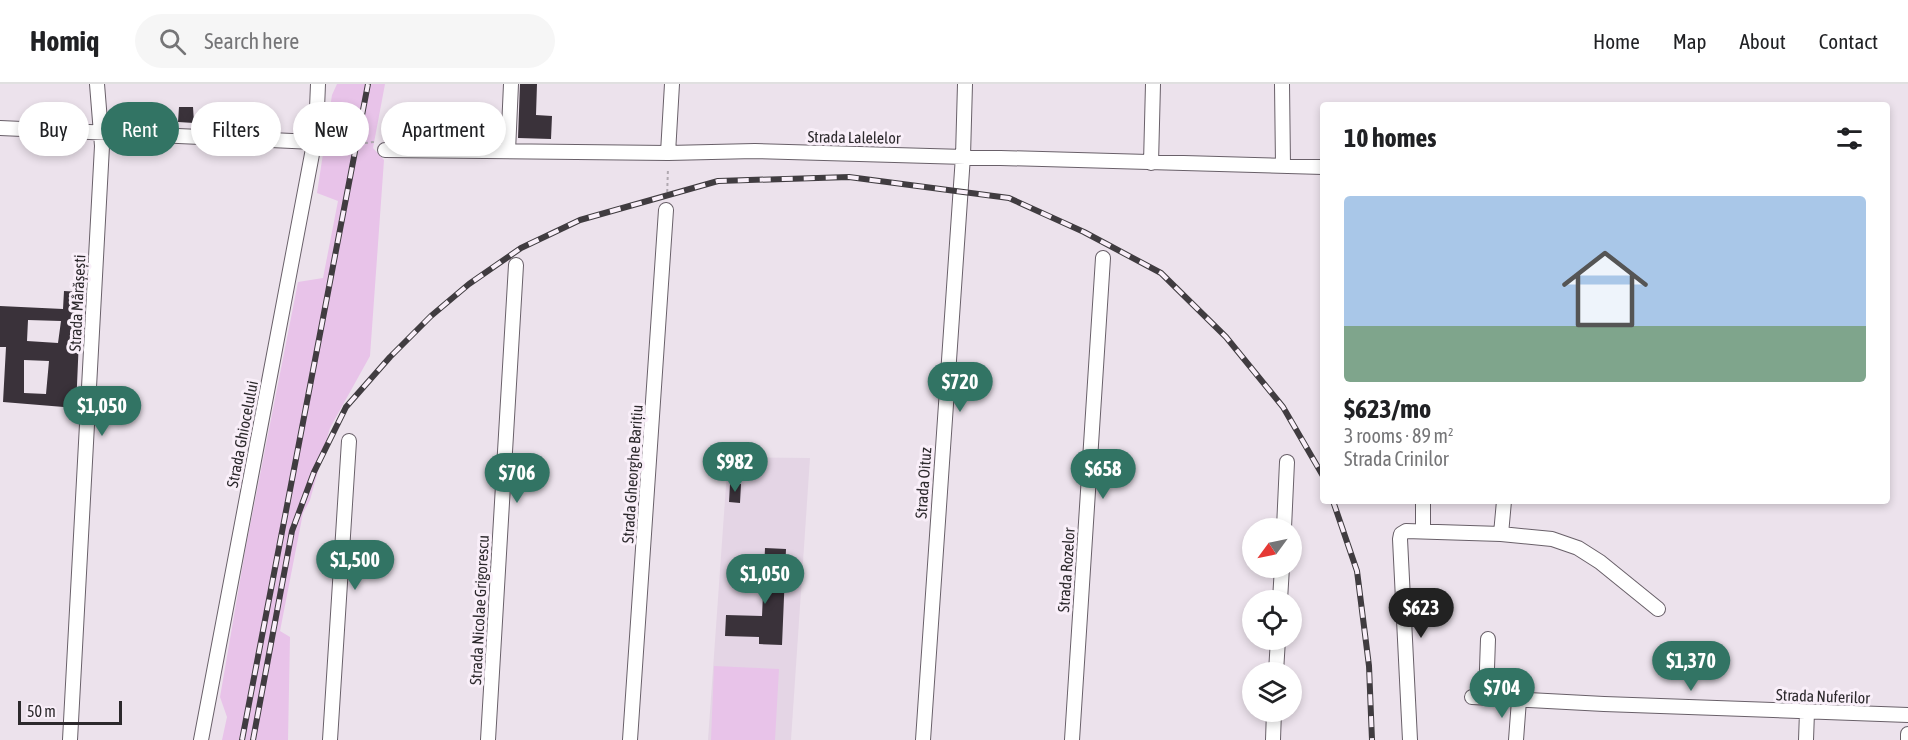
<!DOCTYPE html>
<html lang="en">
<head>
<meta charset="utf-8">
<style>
  :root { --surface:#fff; --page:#f6f6f6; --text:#202124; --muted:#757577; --line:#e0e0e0; --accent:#327464 }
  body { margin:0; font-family:"Asap Condensed",sans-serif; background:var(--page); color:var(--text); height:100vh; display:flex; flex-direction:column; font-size:22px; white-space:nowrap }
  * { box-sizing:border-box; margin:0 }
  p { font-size:20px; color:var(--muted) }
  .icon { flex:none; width:33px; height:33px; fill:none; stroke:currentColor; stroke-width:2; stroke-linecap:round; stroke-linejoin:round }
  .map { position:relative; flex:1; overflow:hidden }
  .side { position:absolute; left:1320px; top:18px; width:570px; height:402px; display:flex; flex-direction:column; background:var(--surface); border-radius:6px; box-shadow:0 3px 9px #0003 }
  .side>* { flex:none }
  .hud { position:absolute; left:18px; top:18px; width:570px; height:54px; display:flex; gap:12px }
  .needle { width:39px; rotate:237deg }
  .tools { position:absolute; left:1242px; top:434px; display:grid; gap:12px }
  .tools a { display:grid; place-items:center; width:60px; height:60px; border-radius:50%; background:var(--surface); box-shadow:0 3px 9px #0003; font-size:30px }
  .scale { position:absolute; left:18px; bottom:15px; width:104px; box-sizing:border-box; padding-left:6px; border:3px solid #2c292c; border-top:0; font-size:16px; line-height:21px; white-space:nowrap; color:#2c292c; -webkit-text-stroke:4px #f9eff9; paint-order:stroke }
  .price { position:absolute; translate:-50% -51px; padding:0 14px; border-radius:21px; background:var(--accent); color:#fff; font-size:20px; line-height:39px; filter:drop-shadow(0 2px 3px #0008) }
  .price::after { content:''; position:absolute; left:50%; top:36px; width:18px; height:14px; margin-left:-9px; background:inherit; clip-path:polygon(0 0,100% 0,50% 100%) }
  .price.active { background:#222; color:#fff }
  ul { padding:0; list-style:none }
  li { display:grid; align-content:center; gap:12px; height:318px; padding:0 24px }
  li span { display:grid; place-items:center; height:186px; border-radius:6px; color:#555 }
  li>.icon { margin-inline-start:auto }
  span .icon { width:108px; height:108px; fill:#fffc; stroke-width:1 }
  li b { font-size:26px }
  h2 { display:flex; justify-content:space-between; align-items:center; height:72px; padding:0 24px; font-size:26px }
  .pill { padding:0 21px; border-radius:27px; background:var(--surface); box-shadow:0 3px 9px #0003; font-size:21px; line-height:54px }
  .pill.active { background:var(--accent); color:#fff }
  header { display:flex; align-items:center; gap:36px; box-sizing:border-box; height:84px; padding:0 30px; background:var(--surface); border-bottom:2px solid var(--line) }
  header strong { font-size:28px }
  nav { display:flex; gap:33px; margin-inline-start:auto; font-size:21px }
  .search { width:420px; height:54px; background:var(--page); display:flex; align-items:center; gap:15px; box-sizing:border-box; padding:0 21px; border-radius:33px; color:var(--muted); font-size:22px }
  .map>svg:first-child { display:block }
  .built { fill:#e4d5e5 }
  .green { fill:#e8c3e9 }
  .building { fill:#3a323a; fill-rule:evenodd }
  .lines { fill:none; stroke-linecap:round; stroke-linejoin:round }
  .minor-casing { stroke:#696069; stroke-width:16 }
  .path { stroke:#b1a9b1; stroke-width:2; stroke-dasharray:3 3; stroke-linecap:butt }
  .minor { stroke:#fff; stroke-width:14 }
  .rail-casing { stroke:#403c40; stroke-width:6 }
  .rail { stroke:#f9eff9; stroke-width:4; stroke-dasharray:11; stroke-linecap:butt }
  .labels { text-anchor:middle; stroke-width:6; stroke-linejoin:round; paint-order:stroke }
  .street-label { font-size:16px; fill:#2c292c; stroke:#f9eff9 }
</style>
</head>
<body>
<header>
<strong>Homiq</strong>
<div class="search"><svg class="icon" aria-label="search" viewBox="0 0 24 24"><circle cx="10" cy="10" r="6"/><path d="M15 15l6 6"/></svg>Search here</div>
<nav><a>Home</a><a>Map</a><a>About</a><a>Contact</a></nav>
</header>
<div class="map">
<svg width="1908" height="656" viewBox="0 0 1908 656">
  <rect width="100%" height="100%" fill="#ece2ec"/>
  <path class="built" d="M 728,373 L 810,374 L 791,656 L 708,656 Z"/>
  <path class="green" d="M 337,0 L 385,0 L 373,64 L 384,76 L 370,272 L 330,344 L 310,416 L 303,429 L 280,547 L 290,553 L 288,656 L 222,656 L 227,633 L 220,613 L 246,462 L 298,198 L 323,194 L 338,117 L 317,109 L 332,11 Z
    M 714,582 L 779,585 L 775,656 L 711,656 Z"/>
  <path class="building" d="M 520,0 L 537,0 L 536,31 L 552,32 L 551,55 L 518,54 Z
    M 179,23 L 193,23 L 194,39 L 178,38 Z
    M 64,207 L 81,208 L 76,324 L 3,318 L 6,263 L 0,263 L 0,222 L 63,225 ZM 28,236 L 61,237 L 58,259 L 27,257 ZM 24,276 L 49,277 L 46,310 L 24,309 Z
    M 730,400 L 741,400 L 740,419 L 729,418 Z
    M 765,464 L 786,465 L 782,561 L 759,560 L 759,553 L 725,552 L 726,531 L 762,532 Z"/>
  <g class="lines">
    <defs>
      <path id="minor" d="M 1282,0 L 1283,81
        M 0,44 L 314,58
        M 385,66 L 668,69 L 755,67 L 1323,83
        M 508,67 L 511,0
        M 668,69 L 672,0
        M 1151,79 L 1153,0
        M 1284,444 L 1287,378
        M 1423,447 L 1423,417
        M 1501,450 L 1504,417
        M 1280,516 L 1282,483
        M 1276,588 L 1278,555
        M 1472,613 L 1604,620 L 1908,631
        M 1486,614 L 1488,555
        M 70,656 L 102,62 L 97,0
        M 201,656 L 316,49 L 318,0
        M 330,656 L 349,357
        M 488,656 L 516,181
        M 630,656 L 666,126
        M 923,656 L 963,72 L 965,0
        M 1072,656 L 1103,174
        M 1273,656 L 1274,627
        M 1410,656 L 1400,455 L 1401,450 L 1406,447 L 1501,450 L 1552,455 L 1578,464 L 1600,478 L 1658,525
        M 1516,656 L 1519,616
        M 1806,656 L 1807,628
        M 1908,656 L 1908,650"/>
    </defs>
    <use href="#minor" class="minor-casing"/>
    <path class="path" d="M 329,59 L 357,60 L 374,58
      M 667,114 L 668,84"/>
    <use href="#minor" class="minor"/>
    <defs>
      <path id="rail" d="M 1333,417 L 1357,487 L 1369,582 L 1372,656
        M 242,656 L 368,0
        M 253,656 L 292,447 L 314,388 L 346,323 L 390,273 L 431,232 L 469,200 L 521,164 L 580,136 L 718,97 L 849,93 L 1009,114 L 1084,148 L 1161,189 L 1226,253 L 1283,323 L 1323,392"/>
    </defs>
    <use href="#rail" class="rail-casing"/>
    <use href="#rail" class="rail"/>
  </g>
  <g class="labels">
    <g class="street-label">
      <text transform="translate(854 53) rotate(1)" y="6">Strada Lalelelor</text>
      <text transform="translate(77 219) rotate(-87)" y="6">Strada Mărășești</text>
      <text transform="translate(242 350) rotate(-79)" y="6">Strada Ghiocelului</text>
      <text transform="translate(632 390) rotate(-86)" y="6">Strada Gheorghe Barițiu</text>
      <text transform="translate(923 399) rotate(-86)" y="6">Strada Oituz</text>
      <text transform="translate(1066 486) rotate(-86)" y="6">Strada Rozelor</text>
      <text transform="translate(479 526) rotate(-87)" y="6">Strada Nicolae Grigorescu</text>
      <text transform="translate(1823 612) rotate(2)" y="6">Strada Nuferilor</text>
    </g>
  </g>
</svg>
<div class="tools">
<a><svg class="needle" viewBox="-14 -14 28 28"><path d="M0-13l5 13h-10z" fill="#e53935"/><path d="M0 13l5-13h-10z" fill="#757577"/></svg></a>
<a><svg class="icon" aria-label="locate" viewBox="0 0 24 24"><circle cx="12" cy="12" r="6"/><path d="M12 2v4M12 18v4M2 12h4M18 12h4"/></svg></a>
<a><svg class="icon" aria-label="layers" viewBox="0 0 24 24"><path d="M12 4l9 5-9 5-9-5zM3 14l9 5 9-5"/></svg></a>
</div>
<div class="scale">50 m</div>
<b class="price" style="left:960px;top:329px">$720</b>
<b class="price" style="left:102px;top:353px">$1,050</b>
<b class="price" style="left:735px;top:409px">$982</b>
<b class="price" style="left:1103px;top:416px">$658</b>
<b class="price" style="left:517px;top:420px">$706</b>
<b class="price" style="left:355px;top:507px">$1,500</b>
<b class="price" style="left:765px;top:521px">$1,050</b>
<b class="price active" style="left:1421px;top:555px">$623</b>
<b class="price" style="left:1691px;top:608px">$1,370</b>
<b class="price" style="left:1502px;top:635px">$704</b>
<div class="hud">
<a class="pill">Buy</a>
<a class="pill active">Rent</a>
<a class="pill">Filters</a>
<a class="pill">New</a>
<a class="pill">Apartment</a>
</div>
<section class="side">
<h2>10 homes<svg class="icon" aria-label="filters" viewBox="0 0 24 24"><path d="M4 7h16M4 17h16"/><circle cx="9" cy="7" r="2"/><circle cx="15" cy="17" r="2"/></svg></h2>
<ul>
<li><span style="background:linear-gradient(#a9c7e8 70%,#7fa58c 0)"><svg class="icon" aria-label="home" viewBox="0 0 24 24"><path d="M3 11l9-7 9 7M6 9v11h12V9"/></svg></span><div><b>$623/mo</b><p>3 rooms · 89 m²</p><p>Strada Crinilor</p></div></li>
</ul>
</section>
</div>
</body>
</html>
